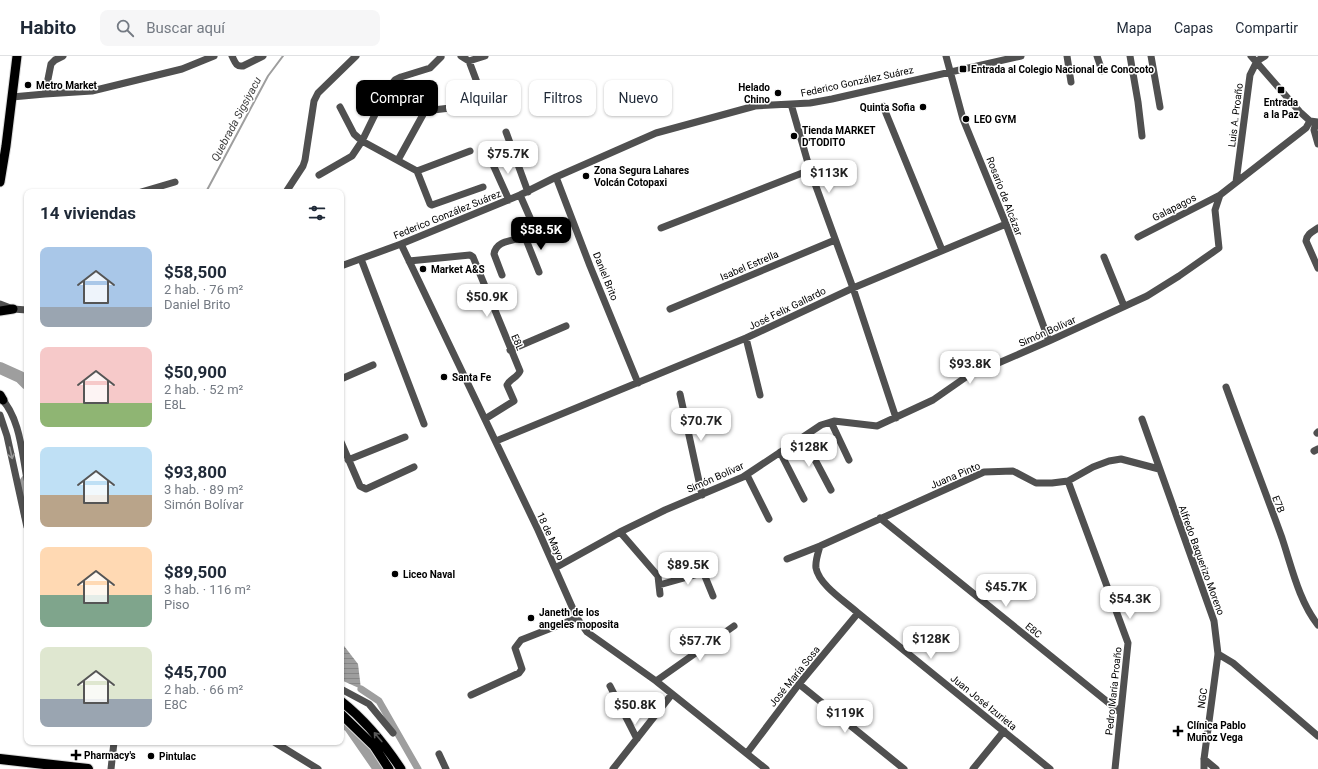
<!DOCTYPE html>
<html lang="es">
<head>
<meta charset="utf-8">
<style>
  :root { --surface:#fff; --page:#f6f6f7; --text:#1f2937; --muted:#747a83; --line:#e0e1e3; --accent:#000 }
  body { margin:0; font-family:Roboto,sans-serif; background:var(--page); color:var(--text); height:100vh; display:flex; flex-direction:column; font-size:15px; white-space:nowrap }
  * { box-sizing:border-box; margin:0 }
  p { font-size:13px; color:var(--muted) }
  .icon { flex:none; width:22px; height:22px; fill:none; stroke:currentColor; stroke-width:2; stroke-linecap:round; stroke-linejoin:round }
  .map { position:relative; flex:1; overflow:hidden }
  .drawer { position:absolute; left:24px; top:133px; width:320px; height:556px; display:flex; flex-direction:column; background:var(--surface); border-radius:8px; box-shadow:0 1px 3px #0004 }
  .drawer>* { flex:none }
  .top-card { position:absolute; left:356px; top:24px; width:380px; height:36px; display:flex; gap:8px }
  .price { position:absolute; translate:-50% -34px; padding:0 9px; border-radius:8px; background:#fff; color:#222; font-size:13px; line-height:26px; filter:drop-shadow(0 1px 2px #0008) }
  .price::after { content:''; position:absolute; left:50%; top:24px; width:12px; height:9px; margin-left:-6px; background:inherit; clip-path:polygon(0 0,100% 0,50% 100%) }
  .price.active { background:var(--accent); color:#fff }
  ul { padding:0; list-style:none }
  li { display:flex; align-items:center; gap:12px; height:100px; padding:0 16px }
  li span { display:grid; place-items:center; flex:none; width:112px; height:80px; border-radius:8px; color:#555 }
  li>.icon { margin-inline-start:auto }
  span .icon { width:48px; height:48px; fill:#fffc; stroke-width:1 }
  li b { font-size:17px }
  h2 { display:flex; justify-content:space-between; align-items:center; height:48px; padding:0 16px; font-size:17px }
  .chip { padding:0 14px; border-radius:8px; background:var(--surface); box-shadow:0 1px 3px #0004; font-size:14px; line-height:36px }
  .chip.active { background:var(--accent); color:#fff }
  header { display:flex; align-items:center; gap:24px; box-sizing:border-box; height:56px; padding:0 20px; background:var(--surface); border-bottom:1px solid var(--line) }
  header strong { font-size:19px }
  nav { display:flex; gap:22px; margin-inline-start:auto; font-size:14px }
  .search { width:280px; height:36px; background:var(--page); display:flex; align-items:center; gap:10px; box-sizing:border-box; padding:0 14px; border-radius:8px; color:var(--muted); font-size:15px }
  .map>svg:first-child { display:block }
  .water { fill:url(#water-rules) }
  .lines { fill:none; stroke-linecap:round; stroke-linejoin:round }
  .stream { stroke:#9e9e9e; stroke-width:2 }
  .canal { stroke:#9e9e9e; stroke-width:7 }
  .river { stroke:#9e9e9e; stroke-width:12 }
  .major-casing { stroke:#dbdbdb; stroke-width:11 }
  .highway-casing { stroke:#dbdbdb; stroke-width:12 }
  .minor { stroke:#505050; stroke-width:7 }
  .major { stroke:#000; stroke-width:9 }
  .highway { stroke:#000; stroke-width:10 }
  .oneway { stroke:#969696 }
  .oneway2 { stroke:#595959 }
  .poi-dot { fill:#000; stroke:#fff; stroke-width:1.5 }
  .labels { text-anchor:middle; stroke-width:3; stroke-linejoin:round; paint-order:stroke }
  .poi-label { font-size:10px; font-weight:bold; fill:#000; stroke:#fff; text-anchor:start }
  .street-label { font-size:10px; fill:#000; stroke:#fff }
  .water-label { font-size:11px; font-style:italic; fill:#3f3f3f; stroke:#fff }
</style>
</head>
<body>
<header>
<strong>Habito</strong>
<div class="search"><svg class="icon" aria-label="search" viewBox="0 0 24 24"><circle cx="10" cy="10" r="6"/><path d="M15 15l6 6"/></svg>Buscar aquí</div>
<nav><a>Mapa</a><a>Capas</a><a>Compartir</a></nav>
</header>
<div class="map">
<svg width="1318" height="713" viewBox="0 0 1318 713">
  <defs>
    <pattern id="water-rules" width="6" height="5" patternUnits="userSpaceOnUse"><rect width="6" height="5" fill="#9e9e9e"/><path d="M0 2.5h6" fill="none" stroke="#868686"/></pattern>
  </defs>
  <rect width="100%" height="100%" fill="#fff"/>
  <path class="water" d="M 341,586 L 358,608 L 361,633 L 341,624 Z"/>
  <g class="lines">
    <path class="stream" d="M 206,136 L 268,20 L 283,0"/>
    <path class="canal" d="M 361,633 L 379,645 L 418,713"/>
    <path class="river" d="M 0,312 L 20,321 L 27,328
      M 27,424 L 24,428 L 27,459
      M 342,665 L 350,671 L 379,713"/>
    <defs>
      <path id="major" d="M 0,126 L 6,90 L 17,0
        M 0,255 L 13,253
        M 0,339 L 3,344
        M 341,645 C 365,664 384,687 401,713
        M 341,658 L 374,690 L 389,713"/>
      <path id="highway" d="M 0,703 L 88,713"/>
    </defs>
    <use href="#major" class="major-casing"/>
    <use href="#highway" class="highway-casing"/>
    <path class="minor" d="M 63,0 L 55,4 L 51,8 L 45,38 L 92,35 L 182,13 L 214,0
      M 232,0 C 235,6 236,11 243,10 L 263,0
      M 461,0 L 469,5 L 487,53
      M 946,0 L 963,63 L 1006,168 L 1049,285
      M 1067,0 L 1071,26
      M 1097,0 L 1102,15
      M 1130,0 L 1138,46 L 1142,80
      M 1151,0 L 1160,51
      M 1251,0 L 1300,56 L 1310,65 L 1318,66
      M 469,5 L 485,0
      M 12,41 L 45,38
      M 791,48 L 810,114 L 853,232 L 896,362
      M 883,50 L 942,194
      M 340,51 L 354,78 L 362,85 L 417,115 L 430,148 L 432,149 L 483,131
      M 481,55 L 511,44
      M 1316,67 L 1314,74 L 1318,88
      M 506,76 L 528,136
      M 490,102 L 509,144
      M 398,104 L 425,55 L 450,52
      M 417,115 L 470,95
      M 319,119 L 352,100 L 362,85 L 387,34 L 395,24 L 401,21 L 430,12 L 441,1
      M 556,121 L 590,210 L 638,327
      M 1236,126 L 1250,19 L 1257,5 L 1265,0
      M 141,136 L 175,126
      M 286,136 L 303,110 L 305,104 L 314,45 L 318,37 L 356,0
      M 661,172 L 810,114
      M 1318,172 C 1312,176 1307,178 1306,185 L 1318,212
      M 525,181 L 539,216
      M 1138,181 L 1220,139
      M 401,188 L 538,474 L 577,562 L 587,576 L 656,625 L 766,713
      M 1104,201 L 1124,250
      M 361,203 L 424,368
      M 409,205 L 470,199 L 473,201 L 520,315 C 518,321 510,323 507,329 L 514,345 L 485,363
      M 341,210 L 401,188 L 520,139 L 556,121 L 656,77 L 755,50 L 810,47 L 832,43 L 1021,0
      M 502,219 L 494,198 C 497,179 526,188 533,173 L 531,164 L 520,139
      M 0,248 L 13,253 L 27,254
      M 670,253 L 835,184
      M 746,282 L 760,339
      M 510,294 L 566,270
      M 341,323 L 373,309
      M 1226,331 C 1244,381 1264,432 1282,482 C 1292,512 1299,545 1318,569
      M 680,338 L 702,439
      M 0,341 C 20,361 22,397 27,423
      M 0,359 L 7,380 L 27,471
      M 1142,363 L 1214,565 L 1218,598 L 1204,703 L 1204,713
      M 831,366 L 849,404
      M 1317,377 L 1318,376
      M 803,381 L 831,434
      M 496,385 L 746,282 L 853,232 L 1006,168
      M 341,386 L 360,430 L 366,433 L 414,411
      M 1314,395 L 1318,393
      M 780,396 L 804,443
      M 348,404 L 405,381
      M 747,419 L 769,463
      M 1068,425 L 1128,587 L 1115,713
      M 880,462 L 1120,656
      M 620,476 L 658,520 L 660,538
      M 820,490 C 818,497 815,505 816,512 C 819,529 846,546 858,557 L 1050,713
      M 787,503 L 820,490 L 984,416 L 1013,415 L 1036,427 L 1052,427 L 1068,425 L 1093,411 L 1109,405 L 1121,403 L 1159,413
      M 555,512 L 620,476 L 665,454 L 743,421 L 821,369 L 834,365 L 877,370 L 933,344 L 966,321 L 1049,285 L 1147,240 L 1179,220 L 1219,192 L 1215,154 L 1220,139 L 1306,72 L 1310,65
      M 659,529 L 702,517 L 704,518 L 713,540
      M 1218,598 L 1233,607 L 1318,680
      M 656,625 L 734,570
      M 799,628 L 904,713
      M 610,630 L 637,683
      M 341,633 L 369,648 L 393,677
      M 471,639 L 519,617 L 522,613 L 515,592 L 521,584 L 577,562
      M 274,686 L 318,713
      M 747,697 L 799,628 L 858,557
      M 439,698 L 446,713
      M 1204,703 L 1216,713
      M 111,713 L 114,686
      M 613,713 L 672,638
      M 973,713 L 1004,675"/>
    <use href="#major" class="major"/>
    <use href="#highway" class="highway"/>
  </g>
  <defs><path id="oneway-shaft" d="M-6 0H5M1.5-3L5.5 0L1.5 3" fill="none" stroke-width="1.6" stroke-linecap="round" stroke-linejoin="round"/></defs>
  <use class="oneway" href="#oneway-shaft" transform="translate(11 397) rotate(77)"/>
  <use class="oneway2" href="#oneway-shaft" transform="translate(378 681) rotate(-130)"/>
  <g class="poi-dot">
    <rect x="959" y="9" width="8" height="8" rx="2"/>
    <circle cx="28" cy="29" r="4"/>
    <rect x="1277" y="30" width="8" height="8" rx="2"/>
    <circle cx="778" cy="37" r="4"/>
    <circle cx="923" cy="51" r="4"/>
    <circle cx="966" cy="63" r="4"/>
    <circle cx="794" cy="80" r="4"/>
    <circle cx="586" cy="120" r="4"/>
    <circle cx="423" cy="213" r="4"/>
    <circle cx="444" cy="321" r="4"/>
    <circle cx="395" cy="518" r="4"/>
    <circle cx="531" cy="562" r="4"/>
    <path d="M1176 669h4v4h4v4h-4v4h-4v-4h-4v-4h4z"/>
    <path d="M74 693h4v4h4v4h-4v4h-4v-4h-4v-4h4z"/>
    <circle cx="151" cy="700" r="4"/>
  </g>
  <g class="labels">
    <g class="poi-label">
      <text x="971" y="17">Entrada al Colegio Nacional de Conocoto</text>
      <text x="36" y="33">Metro Market</text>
      <text x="770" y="35" text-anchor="end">Helado<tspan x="770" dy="12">Chino</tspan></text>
      <text x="1281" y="50" text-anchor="middle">Entrada<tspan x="1281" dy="12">a la Paz</tspan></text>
      <text x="915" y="55" text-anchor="end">Quinta Sofia</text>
      <text x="974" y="67">LEO GYM</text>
      <text x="802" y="78">Tienda MARKET<tspan x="802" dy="12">D'TODITO</tspan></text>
      <text x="594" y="118">Zona Segura Lahares<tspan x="594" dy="12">Volcán Cotopaxi</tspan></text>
      <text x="431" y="217">Market A&amp;S</text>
      <text x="452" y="325">Santa Fe</text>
      <text x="403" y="522">Liceo Naval</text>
      <text x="539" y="560">Janeth de los<tspan x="539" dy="12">angeles moposita</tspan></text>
      <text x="1187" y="673">Clínica Pablo<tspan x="1187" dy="12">Muñoz Vega</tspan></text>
      <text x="84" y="703">Pharmacy's</text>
      <text x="159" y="704">Pintulac</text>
    </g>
    <g class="street-label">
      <text transform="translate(857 25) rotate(-12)" y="4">Federico González Suárez</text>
      <text transform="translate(1235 59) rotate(-83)" y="4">Luis A. Proaño</text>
      <text transform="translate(1005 140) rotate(69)" y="4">Rosario de Alcázar</text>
      <text transform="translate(1174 151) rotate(-27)" y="4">Galapagos</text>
      <text transform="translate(447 158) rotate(-22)" y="4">Federico González Suárez</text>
      <text transform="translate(749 209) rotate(-23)" y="4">Isabel Estrella</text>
      <text transform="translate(606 220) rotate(68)" y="4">Daniel Brito</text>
      <text transform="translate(787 252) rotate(-26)" y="4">José Felix Gallardo</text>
      <text transform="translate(1047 275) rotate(-24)" y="4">Simón Bolívar</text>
      <text transform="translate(518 286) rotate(67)" y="4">E8L</text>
      <text transform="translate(955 419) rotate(-23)" y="4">Juana Pinto</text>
      <text transform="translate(715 421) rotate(-24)" y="4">Simón Bolívar</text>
      <text transform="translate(1279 448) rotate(69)" y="4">E7B</text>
      <text transform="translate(551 480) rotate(65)" y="4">18 de Mayo</text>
      <text transform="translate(1202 504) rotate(70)" y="4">Alfredo Baquerizo Moreno</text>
      <text transform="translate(1034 574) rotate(39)" y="4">E8C</text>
      <text transform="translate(794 620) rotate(-51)" y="4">José María Sosa</text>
      <text transform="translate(1113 635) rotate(-84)" y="4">Pedro María Proaño</text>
      <text transform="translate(1202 642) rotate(-82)" y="4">NGC</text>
      <text transform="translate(984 646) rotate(39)" y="4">Juan José Izurieta</text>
    </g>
    <g class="water-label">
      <text transform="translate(236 63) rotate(-62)" y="4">Quebrada Sigsiyacu</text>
    </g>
  </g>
</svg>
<b class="price" style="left:508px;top:119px">$75.7K</b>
<b class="price" style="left:829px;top:138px">$113K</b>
<b class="price active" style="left:541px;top:195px">$58.5K</b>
<b class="price" style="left:487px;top:262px">$50.9K</b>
<b class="price" style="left:970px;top:329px">$93.8K</b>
<b class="price" style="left:701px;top:386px">$70.7K</b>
<b class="price" style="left:809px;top:412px">$128K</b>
<b class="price" style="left:688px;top:530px">$89.5K</b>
<b class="price" style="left:1006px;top:552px">$45.7K</b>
<b class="price" style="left:1130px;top:564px">$54.3K</b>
<b class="price" style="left:931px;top:604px">$128K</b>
<b class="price" style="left:700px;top:606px">$57.7K</b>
<b class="price" style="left:635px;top:670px">$50.8K</b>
<b class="price" style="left:845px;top:678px">$119K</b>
<div class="top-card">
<a class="chip active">Comprar</a>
<a class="chip">Alquilar</a>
<a class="chip">Filtros</a>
<a class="chip">Nuevo</a>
</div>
<section class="drawer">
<h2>14 viviendas<svg class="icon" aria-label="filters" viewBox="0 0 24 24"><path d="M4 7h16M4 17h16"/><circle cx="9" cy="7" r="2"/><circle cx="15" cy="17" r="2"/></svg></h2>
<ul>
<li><span style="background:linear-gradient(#a9c7e8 75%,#9aa5b1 0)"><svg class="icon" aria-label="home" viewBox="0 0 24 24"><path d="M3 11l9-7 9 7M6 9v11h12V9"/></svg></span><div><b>$58,500</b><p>2 hab. · 76 m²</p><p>Daniel Brito</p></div></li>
<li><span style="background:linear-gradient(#f6c9c9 70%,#8fb573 0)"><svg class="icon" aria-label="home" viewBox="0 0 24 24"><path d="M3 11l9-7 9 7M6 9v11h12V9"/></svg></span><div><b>$50,900</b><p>2 hab. · 52 m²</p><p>E8L</p></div></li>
<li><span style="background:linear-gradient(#bfe0f5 60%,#b9a48a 0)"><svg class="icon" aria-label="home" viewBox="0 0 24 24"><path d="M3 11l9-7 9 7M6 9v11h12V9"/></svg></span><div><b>$93,800</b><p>3 hab. · 89 m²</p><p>Simón Bolívar</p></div></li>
<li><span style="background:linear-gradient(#ffd9b3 60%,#7fa58c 0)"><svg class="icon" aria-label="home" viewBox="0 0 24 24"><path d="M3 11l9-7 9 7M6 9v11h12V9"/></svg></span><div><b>$89,500</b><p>3 hab. · 116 m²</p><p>Piso</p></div></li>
<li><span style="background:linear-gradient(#dfe7d0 65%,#9aa5b1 0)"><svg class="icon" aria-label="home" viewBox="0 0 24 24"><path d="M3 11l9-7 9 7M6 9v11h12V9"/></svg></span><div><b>$45,700</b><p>2 hab. · 66 m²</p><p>E8C</p></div></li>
</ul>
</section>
</div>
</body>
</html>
